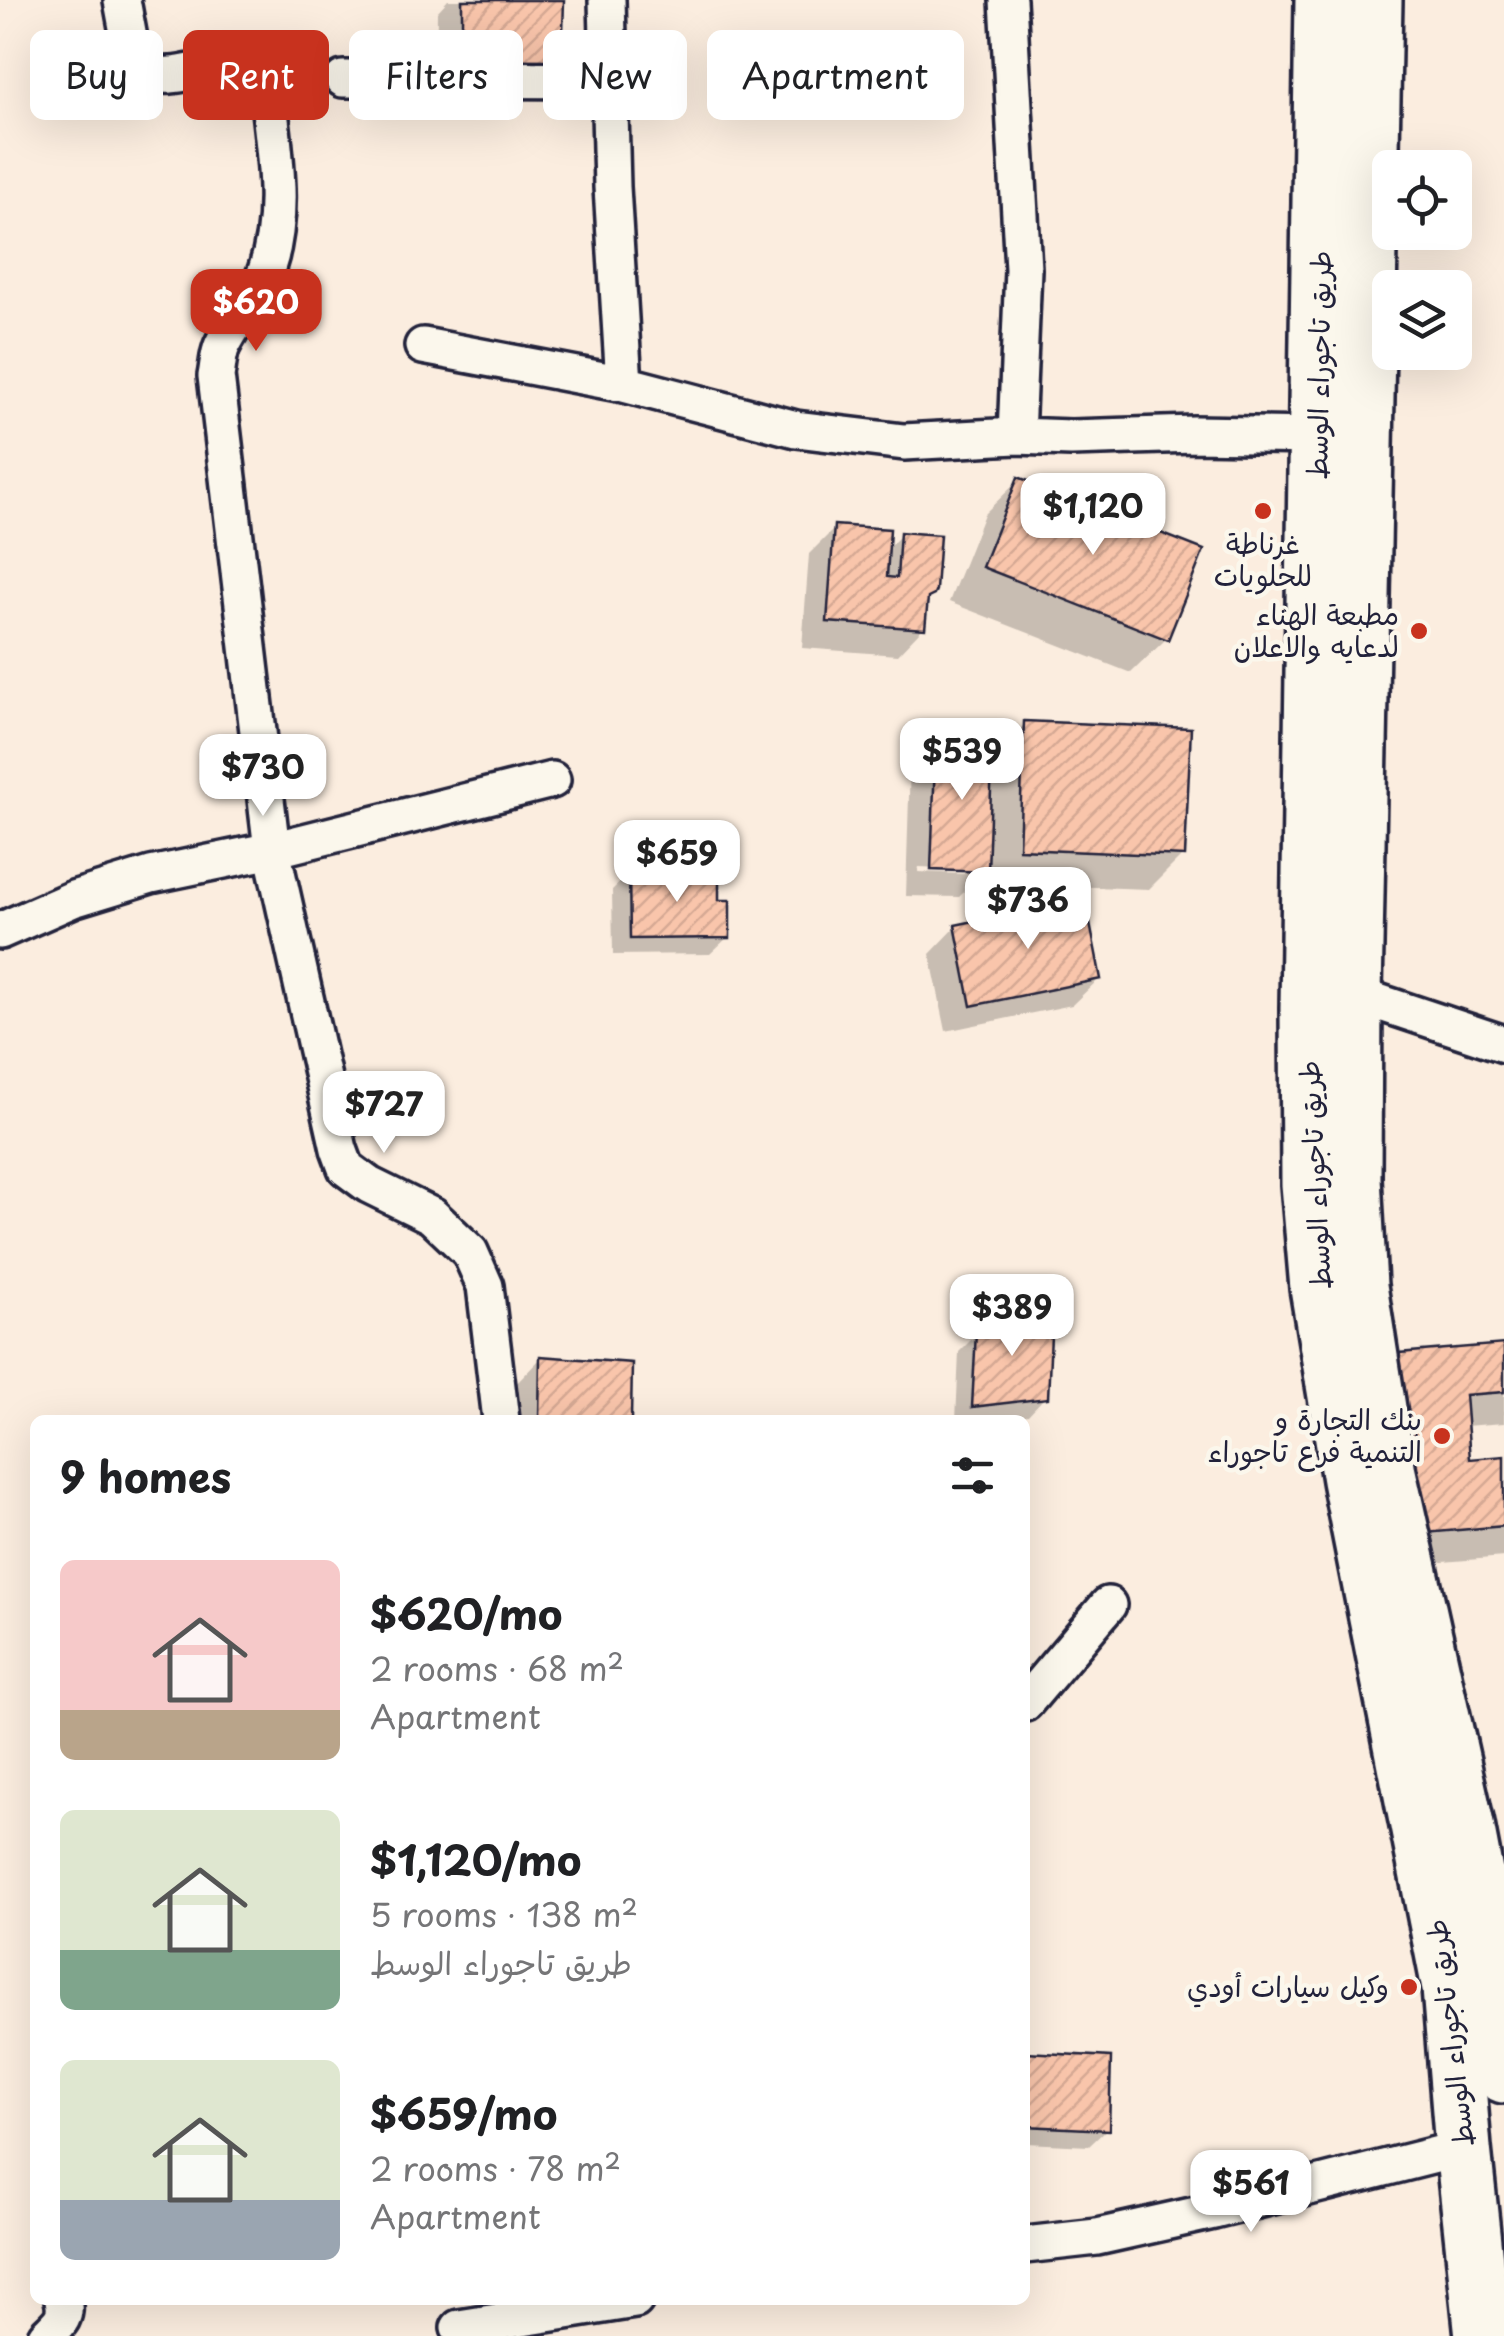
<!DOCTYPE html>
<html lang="en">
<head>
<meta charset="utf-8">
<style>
  :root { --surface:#fff; --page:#f2f2f2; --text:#202124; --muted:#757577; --accent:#c8321e }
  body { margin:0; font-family:"Playpen Sans","Playpen Sans Arabic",sans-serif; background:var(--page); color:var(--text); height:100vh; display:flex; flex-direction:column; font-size:38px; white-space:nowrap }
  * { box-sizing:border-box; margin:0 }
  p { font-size:32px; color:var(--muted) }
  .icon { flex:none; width:55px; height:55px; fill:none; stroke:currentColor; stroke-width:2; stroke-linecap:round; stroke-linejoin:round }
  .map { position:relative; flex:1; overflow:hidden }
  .side { position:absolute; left:30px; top:1415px; width:1000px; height:890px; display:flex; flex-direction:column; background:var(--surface); border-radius:15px; box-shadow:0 10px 40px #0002 }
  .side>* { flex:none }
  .top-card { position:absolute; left:30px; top:30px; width:1000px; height:90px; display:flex; gap:20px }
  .controls { position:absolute; left:1372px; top:150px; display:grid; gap:20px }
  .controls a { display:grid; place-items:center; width:100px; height:100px; border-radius:15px; background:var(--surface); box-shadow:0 10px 40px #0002; font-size:50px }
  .price { position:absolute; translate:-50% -85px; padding:0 22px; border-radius:20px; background:#fff; color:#222; font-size:32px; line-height:65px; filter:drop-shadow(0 2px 5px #0008) }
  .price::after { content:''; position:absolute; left:50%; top:60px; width:30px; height:22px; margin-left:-15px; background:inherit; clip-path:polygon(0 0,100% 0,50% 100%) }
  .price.active { background:var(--accent); color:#fff }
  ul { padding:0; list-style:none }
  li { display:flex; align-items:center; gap:30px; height:250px; padding:0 30px }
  li span { display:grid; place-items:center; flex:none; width:280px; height:200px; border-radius:15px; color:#555 }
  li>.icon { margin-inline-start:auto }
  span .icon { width:120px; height:120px; fill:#fffc; stroke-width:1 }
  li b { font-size:42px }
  h2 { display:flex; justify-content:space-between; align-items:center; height:120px; padding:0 30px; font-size:42px }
  .tag { padding:0 35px; border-radius:15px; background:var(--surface); box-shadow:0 10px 40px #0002; font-size:35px; line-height:90px }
  .tag.active { background:var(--accent); color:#fff }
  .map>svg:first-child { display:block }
  .shadow { fill:#0003; fill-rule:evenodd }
  .building { fill:url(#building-hatch); stroke:#22223b; stroke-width:2.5 }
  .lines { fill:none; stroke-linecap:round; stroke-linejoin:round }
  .street-casing { stroke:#22223b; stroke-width:42 }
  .primary-casing { stroke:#22223b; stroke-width:62 }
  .street { stroke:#fbf7ec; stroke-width:35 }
  .primary { stroke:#fbf7ec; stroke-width:55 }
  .poi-dot { fill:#c8321e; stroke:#fbf7ec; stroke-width:4 }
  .labels { text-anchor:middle; stroke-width:9; stroke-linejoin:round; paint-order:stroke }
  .street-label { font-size:28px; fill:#22223b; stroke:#fbf7ec }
  .poi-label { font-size:28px; fill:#22223b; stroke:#fbf7ec; text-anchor:end }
</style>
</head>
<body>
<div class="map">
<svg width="1504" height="2336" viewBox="0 0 1504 2336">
  <defs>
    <pattern id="building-hatch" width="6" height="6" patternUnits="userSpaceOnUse" patternTransform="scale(2.5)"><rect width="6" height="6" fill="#f9c5ab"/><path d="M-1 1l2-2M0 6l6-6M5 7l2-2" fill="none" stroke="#d5a994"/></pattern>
  </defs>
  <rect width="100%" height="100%" fill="#fbeddf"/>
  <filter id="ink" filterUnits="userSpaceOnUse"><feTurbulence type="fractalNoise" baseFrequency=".01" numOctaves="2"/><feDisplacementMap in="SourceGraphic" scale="20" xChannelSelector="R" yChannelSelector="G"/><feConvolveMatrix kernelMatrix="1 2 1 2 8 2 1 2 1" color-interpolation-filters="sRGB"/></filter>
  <g filter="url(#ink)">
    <path class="shadow" d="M 448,0 L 561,0 L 436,87 L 437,12 Z
      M 1019,480 L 1166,639 L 1131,673 L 949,602 L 984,514 Z
      M 835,528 L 886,550 L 901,535 L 925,601 L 923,628 L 897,655 L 802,648 L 809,554 Z
      M 1025,724 L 1183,855 L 1149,889 L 986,883 L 987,870 L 959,897 L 906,896 L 910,762 L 937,736 L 989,760 ZM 919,867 L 964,869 L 964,874 L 918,872 Z
      M 630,873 L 716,902 L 728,937 L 710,954 L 613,955 L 612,890 Z
      M 956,927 L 1099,979 L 1072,1005 L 946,1031 L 930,954 Z
      M 1002,1307 L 1033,1338 L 1045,1397 L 1028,1415 L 985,1420 L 956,1420 L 959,1352 L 977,1334 L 985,1332 L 985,1324 Z
      M 1504,1347 L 1504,1423 L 1465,1426 L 1468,1462 L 1504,1458 L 1504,1557 L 1381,1567 L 1366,1390 L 1400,1355 Z
      M 541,1358 L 628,1420 L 514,1420 L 515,1385 Z
      M 1027,2055 L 1107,2129 L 1089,2146 L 1025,2143 L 1025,2057 Z"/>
    <path class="building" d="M 462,0 L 564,0 L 562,65 L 462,62 Z
      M 1018,477 L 1204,550 L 1168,640 L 982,567 Z
      M 834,525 L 890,529 L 887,577 L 897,578 L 900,532 L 940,535 L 936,590 L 934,595 L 928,598 L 925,629 L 827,622 Z
      M 1024,721 L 1191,728 L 1185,856 L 1019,849 Z
      M 936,733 L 993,735 L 988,872 L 931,870 Z
      M 719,869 L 719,900 L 730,900 L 730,938 L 630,939 L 629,870 Z
      M 1085,898 L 1101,979 L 971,1006 L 955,925 Z
      M 1001,1304 L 1036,1305 L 1036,1335 L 1051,1335 L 1048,1398 L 972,1407 L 976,1332 L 1000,1323 Z
      M 1504,1344 L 1504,1392 L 1465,1395 L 1470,1459 L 1504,1456 L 1504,1526 L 1414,1534 L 1399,1353 Z
      M 540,1356 L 632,1363 L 631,1420 L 539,1420 Z
      M 1026,2052 L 1111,2057 L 1109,2130 L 1025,2126 Z"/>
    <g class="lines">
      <defs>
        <path id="street" d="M 122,0 L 132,55 L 140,70 C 150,74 160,76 171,75 C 193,74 241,56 259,71 C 262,73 265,81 267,84 C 273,146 287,211 266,271 C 256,299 234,320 222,346 C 218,355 218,367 216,376 L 272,850 L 339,1149 L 346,1168 L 369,1185 L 432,1216 L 470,1252 L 485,1286 L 501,1420
          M 607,0 L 612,187 L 624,384
          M 1008,0 L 1023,269 L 1016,436
          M 343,79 L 608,80
          M 423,346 L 624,384 L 796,429 L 904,442 L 1016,436 L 1071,438 L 1194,434 L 1318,436
          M 0,931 L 73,899 L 151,875 L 272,850 L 552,780
          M 1354,994 L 1504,1044
          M 1025,1703 L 1108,1605
          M 1025,2245 L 1097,2237 L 1214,2211 L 1463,2148
          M 459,2328 L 635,2300
          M 46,2336 C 57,2325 68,2318 63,2300"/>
        <path id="primary" d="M 1323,0 L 1308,1009 L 1309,1184 L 1318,1288 L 1350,1480 L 1450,1988 L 1463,2148 L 1483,2336
          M 1374,0 L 1354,994 L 1353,1178 L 1359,1286 L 1388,1473 L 1466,1825 L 1495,1978 L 1504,2075"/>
      </defs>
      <use href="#street" class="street-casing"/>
      <use href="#primary" class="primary-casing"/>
      <use href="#street" class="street"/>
      <use href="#primary" class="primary"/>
    </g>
  </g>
  <g class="poi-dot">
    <circle cx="1263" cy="511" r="10"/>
    <circle cx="1419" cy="631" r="10"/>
    <circle cx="1442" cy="1436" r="10"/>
    <circle cx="1409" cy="1987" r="10"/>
  </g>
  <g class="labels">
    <g class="street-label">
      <text transform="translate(1319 365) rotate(-89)" y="10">طريق تاجوراء الوسط</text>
      <text transform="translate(1315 1175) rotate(-93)" y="10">طريق تاجوراء الوسط</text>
      <text transform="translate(1450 2033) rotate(-97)" y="10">طريق تاجوراء الوسط</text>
    </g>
    <g class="poi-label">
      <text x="1263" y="554" text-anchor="middle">غرناطة<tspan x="1263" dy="32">للحلويات</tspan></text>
      <text x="1399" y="625">مطبعة الهناء<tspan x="1399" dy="32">لدعايه والاعلان</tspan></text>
      <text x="1422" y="1430">بنك التجارة و<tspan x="1422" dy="32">التنمية فرع تاجوراء</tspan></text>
      <text x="1389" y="1997">وكيل سيارات أودي</text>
    </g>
  </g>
</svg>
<div class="controls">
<a><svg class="icon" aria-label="locate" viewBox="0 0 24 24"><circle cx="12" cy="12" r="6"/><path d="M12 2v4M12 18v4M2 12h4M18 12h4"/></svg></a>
<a><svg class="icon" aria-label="layers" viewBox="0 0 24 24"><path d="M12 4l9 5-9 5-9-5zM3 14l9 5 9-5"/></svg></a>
</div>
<b class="price active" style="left:256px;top:354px">$620</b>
<b class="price" style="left:1093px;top:558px">$1,120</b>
<b class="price" style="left:962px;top:803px">$539</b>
<b class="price" style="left:263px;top:819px">$730</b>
<b class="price" style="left:677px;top:905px">$659</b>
<b class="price" style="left:1028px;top:952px">$736</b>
<b class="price" style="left:384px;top:1156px">$727</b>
<b class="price" style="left:1012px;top:1359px">$389</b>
<b class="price" style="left:1251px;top:2235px">$561</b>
<div class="top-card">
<a class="tag">Buy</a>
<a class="tag active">Rent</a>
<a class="tag">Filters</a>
<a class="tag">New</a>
<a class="tag">Apartment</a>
</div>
<section class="side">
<h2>9 homes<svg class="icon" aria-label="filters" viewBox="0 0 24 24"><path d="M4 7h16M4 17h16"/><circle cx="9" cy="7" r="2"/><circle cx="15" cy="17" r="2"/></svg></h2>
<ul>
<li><span style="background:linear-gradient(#f6c9c9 75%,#b9a48a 0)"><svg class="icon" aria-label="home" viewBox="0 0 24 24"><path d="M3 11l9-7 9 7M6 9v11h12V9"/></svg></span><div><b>$620/mo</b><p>2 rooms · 68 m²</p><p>Apartment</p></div></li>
<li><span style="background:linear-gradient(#dfe7d0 70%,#7fa58c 0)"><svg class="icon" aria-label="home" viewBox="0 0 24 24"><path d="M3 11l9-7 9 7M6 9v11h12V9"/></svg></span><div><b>$1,120/mo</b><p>5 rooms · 138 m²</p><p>طريق تاجوراء الوسط</p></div></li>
<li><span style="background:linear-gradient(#dfe7d0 70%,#9aa5b1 0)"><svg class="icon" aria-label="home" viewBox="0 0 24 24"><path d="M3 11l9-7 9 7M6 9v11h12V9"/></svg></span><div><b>$659/mo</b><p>2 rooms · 78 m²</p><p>Apartment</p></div></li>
</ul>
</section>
</div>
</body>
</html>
